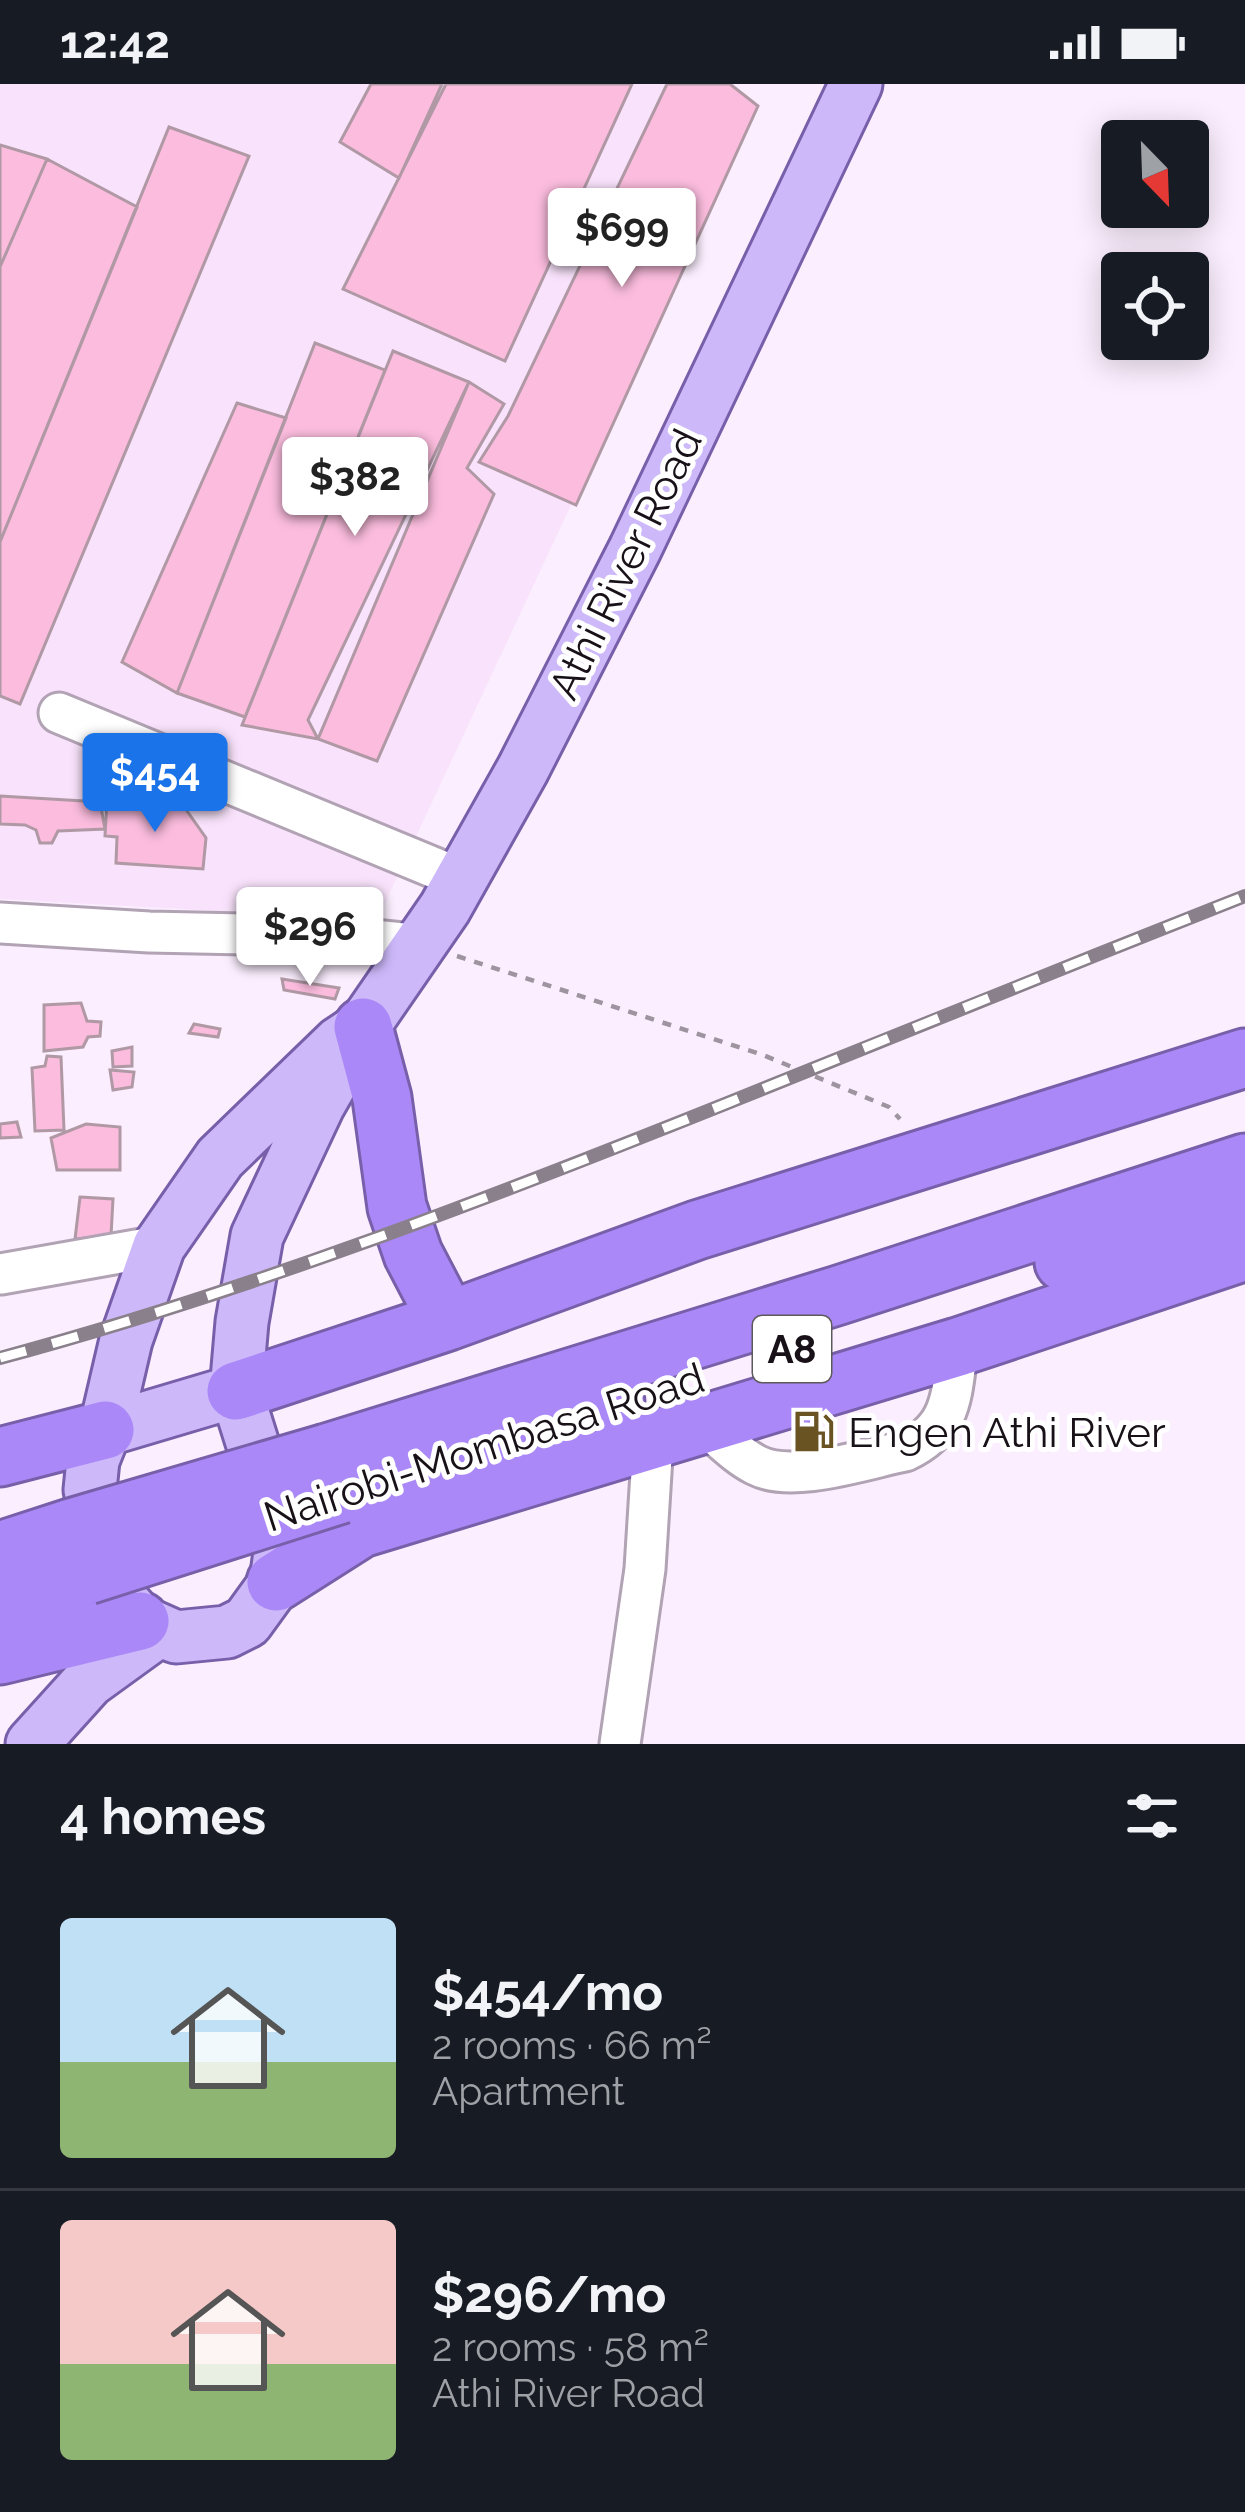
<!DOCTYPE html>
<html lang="en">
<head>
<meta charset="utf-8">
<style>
  :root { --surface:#171b24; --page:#20242c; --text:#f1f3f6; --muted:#9ea1a6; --line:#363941; --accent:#1a73e8 }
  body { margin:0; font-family:Raleway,sans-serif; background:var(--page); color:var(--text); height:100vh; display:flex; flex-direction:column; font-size:45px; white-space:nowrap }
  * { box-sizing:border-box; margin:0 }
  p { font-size:39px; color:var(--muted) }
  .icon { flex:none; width:66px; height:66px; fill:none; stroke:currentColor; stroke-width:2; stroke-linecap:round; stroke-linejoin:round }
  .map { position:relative; height:1660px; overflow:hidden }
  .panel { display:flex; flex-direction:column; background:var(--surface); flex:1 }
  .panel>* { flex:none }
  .needle { width:78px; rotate:157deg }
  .tools { position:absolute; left:1101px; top:36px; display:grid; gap:24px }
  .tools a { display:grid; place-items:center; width:108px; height:108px; border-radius:12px; background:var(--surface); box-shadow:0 6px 30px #0003; font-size:60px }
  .price { position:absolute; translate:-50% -102px; padding:0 27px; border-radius:12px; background:#fff; color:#222; font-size:39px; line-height:78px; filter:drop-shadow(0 3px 6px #0008) }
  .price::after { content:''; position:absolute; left:50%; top:72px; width:36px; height:27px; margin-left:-18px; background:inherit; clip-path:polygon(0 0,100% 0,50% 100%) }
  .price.selected { background:var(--accent); color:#fff }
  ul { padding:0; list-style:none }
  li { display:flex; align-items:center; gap:36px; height:300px; padding:0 60px }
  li+li { border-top:3px solid var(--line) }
  li span { display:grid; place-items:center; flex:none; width:336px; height:240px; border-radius:12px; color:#555 }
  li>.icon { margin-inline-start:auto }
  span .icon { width:144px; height:144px; fill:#fffc; stroke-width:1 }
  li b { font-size:51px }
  h2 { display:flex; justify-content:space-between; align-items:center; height:144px; padding:0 60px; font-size:51px }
  .status { display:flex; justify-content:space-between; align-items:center; height:84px; padding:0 60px; background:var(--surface); direction:ltr }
  .status svg { height:33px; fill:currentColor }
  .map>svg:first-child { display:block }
  .built { fill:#f9e3fc }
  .building { fill:#fbbcdd; stroke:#b099a5; stroke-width:3 }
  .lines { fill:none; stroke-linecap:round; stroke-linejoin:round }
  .minor-casing { stroke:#b1a2b4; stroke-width:45 }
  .major-casing { stroke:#785fa9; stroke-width:57 }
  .highway-casing { stroke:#785fa9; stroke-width:63 }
  .path { stroke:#9e949f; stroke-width:4.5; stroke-dasharray:9 9; stroke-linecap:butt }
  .minor { stroke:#fff; stroke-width:39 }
  .major { stroke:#cdb8fa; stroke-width:51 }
  .highway { stroke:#ab88f7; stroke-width:57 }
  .rail-casing { stroke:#8a808b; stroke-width:14 }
  .rail { stroke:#fff; stroke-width:9; stroke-dasharray:27; stroke-linecap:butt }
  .highway-bridge-casing { stroke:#785fa9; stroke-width:63; stroke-linecap:butt }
  .highway-bridge { stroke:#ab88f7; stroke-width:57 }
  .labels { text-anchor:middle; stroke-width:10; stroke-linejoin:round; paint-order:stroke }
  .shield { fill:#fff; stroke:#5d595d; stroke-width:3 }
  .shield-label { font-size:39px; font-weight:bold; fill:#181218 }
  .street-label { font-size:42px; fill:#181218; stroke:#fff }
  .poi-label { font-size:42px; fill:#181218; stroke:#fff; text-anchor:start }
</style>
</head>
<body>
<div class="status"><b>12:42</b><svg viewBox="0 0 49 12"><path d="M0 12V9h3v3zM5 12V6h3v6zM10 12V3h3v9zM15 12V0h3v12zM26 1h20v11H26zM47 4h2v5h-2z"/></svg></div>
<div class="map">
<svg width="1245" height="1660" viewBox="0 0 1245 1660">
  <rect width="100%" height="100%" fill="#fbeefe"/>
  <path class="built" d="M 0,0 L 667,0 L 738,64 L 377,836 L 0,815 Z"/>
  <path class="building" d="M 371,0 L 442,0 L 399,94 L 340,58 Z
    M 446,0 L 632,0 L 505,277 L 343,205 Z
    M 667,0 L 730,0 L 758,22 L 576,421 L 479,378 L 508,332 Z
    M 169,43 L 249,72 L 20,620 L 0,612 L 0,458 Z
    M 0,61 L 47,75 L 0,183 Z
    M 47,75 L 137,123 L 0,458 L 0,183 Z
    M 315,259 L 385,286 L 245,633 L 177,609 Z
    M 393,267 L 469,298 L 308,636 L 318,655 L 242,641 Z
    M 469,298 L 504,320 L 467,384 L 494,410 L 377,677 L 318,655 Z
    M 237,319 L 286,334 L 177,609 L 122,578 Z
    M 0,712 L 100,718 L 105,745 L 58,747 L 52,759 L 40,759 L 36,746 L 25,741 L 0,740 Z
    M 107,716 L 182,720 L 206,754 L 203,785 L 116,779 L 117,753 L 105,752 Z
    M 282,895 L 339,904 L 335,915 L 284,906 Z
    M 81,919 L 87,937 L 101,938 L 100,952 L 88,953 L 83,963 L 44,967 L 44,921 Z
    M 194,940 L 220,945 L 218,953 L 189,949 Z
    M 132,963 L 132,982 L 113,983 L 112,967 Z
    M 47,972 L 61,973 L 64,1046 L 35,1047 L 32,984 L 45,982 Z
    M 110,986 L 134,988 L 132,1003 L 113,1006 Z
    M 17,1038 L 21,1053 L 0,1054 L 0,1040 Z
    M 86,1040 L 120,1043 L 120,1086 L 57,1086 L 51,1054 Z
    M 80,1113 L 113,1115 L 111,1152 L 75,1155 Z"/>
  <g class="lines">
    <defs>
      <path id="minor" d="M 59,629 L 459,794
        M 0,839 L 149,848 L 334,852 L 422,861
        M 1,1190 L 159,1162
        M 703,1340 C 720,1353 736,1371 756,1381 C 792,1400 865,1375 905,1367 C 954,1344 951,1310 958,1263
        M 620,1660 L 645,1485 L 653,1357"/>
      <path id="major" d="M 363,943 L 339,959 L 220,1074 L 159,1162 L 126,1256 L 105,1346 L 93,1376 L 90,1406 L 121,1515 L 140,1537 L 176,1553 L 227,1548 L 247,1538 L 276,1498 L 280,1468 L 270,1415 L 236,1307 L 242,1238 L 257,1152 L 319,1020 L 363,943 L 445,824 L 523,685 L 635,465 L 856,0
        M 105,1346 L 236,1307
        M 32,1660 L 89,1597 L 158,1547"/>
      <path id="highway" d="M 363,943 L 382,1014 L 397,1123 L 413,1170 L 448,1237
        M 1064,1178 L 1105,1163 L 1245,1128
        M 236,1307 L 448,1237 L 697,1146 L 1245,974
        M 327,1369 L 839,1211 L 1245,1079
        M 0,1373 L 105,1346
        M 341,1410 L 615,1318
        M 0,1467 L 71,1444
        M 276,1498 L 361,1444 L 958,1263 L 1245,1167
        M 0,1517 L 87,1491
        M 0,1571 L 140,1537"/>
    </defs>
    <use href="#minor" class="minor-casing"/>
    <use href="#major" class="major-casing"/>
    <use href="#highway" class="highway-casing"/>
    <path class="path" d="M 457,872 L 763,971 L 889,1023 L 900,1035"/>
    <use href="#minor" class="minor"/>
    <use href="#major" class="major"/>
    <use href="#highway" class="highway"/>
    <defs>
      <path id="rail" d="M 0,1274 C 249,1207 490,1114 730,1018 C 901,949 1073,880 1245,812"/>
    </defs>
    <use href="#rail" class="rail-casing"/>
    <use href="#rail" class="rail"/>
    <defs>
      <path id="highway-bridge" d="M 71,1444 L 327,1369
        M 87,1491 L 341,1410"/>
    </defs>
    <use href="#highway-bridge" class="highway-bridge-casing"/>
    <use href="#highway-bridge" class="highway-bridge"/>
  </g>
  <defs>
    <symbol id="fuel-bare" viewBox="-9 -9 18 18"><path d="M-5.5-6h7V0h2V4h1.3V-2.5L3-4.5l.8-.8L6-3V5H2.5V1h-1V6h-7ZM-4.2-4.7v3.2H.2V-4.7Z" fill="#695322" stroke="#fff" stroke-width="2.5" paint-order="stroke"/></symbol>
  </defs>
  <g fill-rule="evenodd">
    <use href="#fuel-bare" x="784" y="1318" width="59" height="59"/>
  </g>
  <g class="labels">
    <rect class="shield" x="753" y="1232" width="78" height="66" rx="9"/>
    <g class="shield-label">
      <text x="792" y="1279">A8</text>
    </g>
    <g class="street-label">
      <text transform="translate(625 480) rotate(-64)" y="15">Athi River Road</text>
      <text transform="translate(484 1363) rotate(-18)" y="15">Nairobi-Mombasa Road</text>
    </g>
    <g class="poi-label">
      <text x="848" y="1363">Engen Athi River</text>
    </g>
  </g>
</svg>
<div class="tools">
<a><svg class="needle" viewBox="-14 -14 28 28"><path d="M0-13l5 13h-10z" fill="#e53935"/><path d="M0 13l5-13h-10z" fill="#9ea1a6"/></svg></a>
<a><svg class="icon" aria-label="locate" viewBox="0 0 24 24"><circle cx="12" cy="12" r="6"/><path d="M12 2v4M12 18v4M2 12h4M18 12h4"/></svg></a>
</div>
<b class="price" style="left:622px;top:206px">$699</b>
<b class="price" style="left:355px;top:455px">$382</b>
<b class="price selected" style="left:155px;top:751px">$454</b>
<b class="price" style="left:310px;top:905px">$296</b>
</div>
<section class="panel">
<h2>4 homes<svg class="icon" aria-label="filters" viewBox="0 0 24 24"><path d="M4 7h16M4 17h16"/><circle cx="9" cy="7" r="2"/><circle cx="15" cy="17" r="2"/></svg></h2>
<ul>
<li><span style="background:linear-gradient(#bfe0f5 60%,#8fb573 0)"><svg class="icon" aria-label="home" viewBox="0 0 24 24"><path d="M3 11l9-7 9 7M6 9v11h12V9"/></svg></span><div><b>$454/mo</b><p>2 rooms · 66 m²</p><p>Apartment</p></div></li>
<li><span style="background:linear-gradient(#f6c9c9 60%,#8fb573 0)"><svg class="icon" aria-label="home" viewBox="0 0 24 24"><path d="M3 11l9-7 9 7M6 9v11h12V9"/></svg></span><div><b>$296/mo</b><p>2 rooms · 58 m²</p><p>Athi River Road</p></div></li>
</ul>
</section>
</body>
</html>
